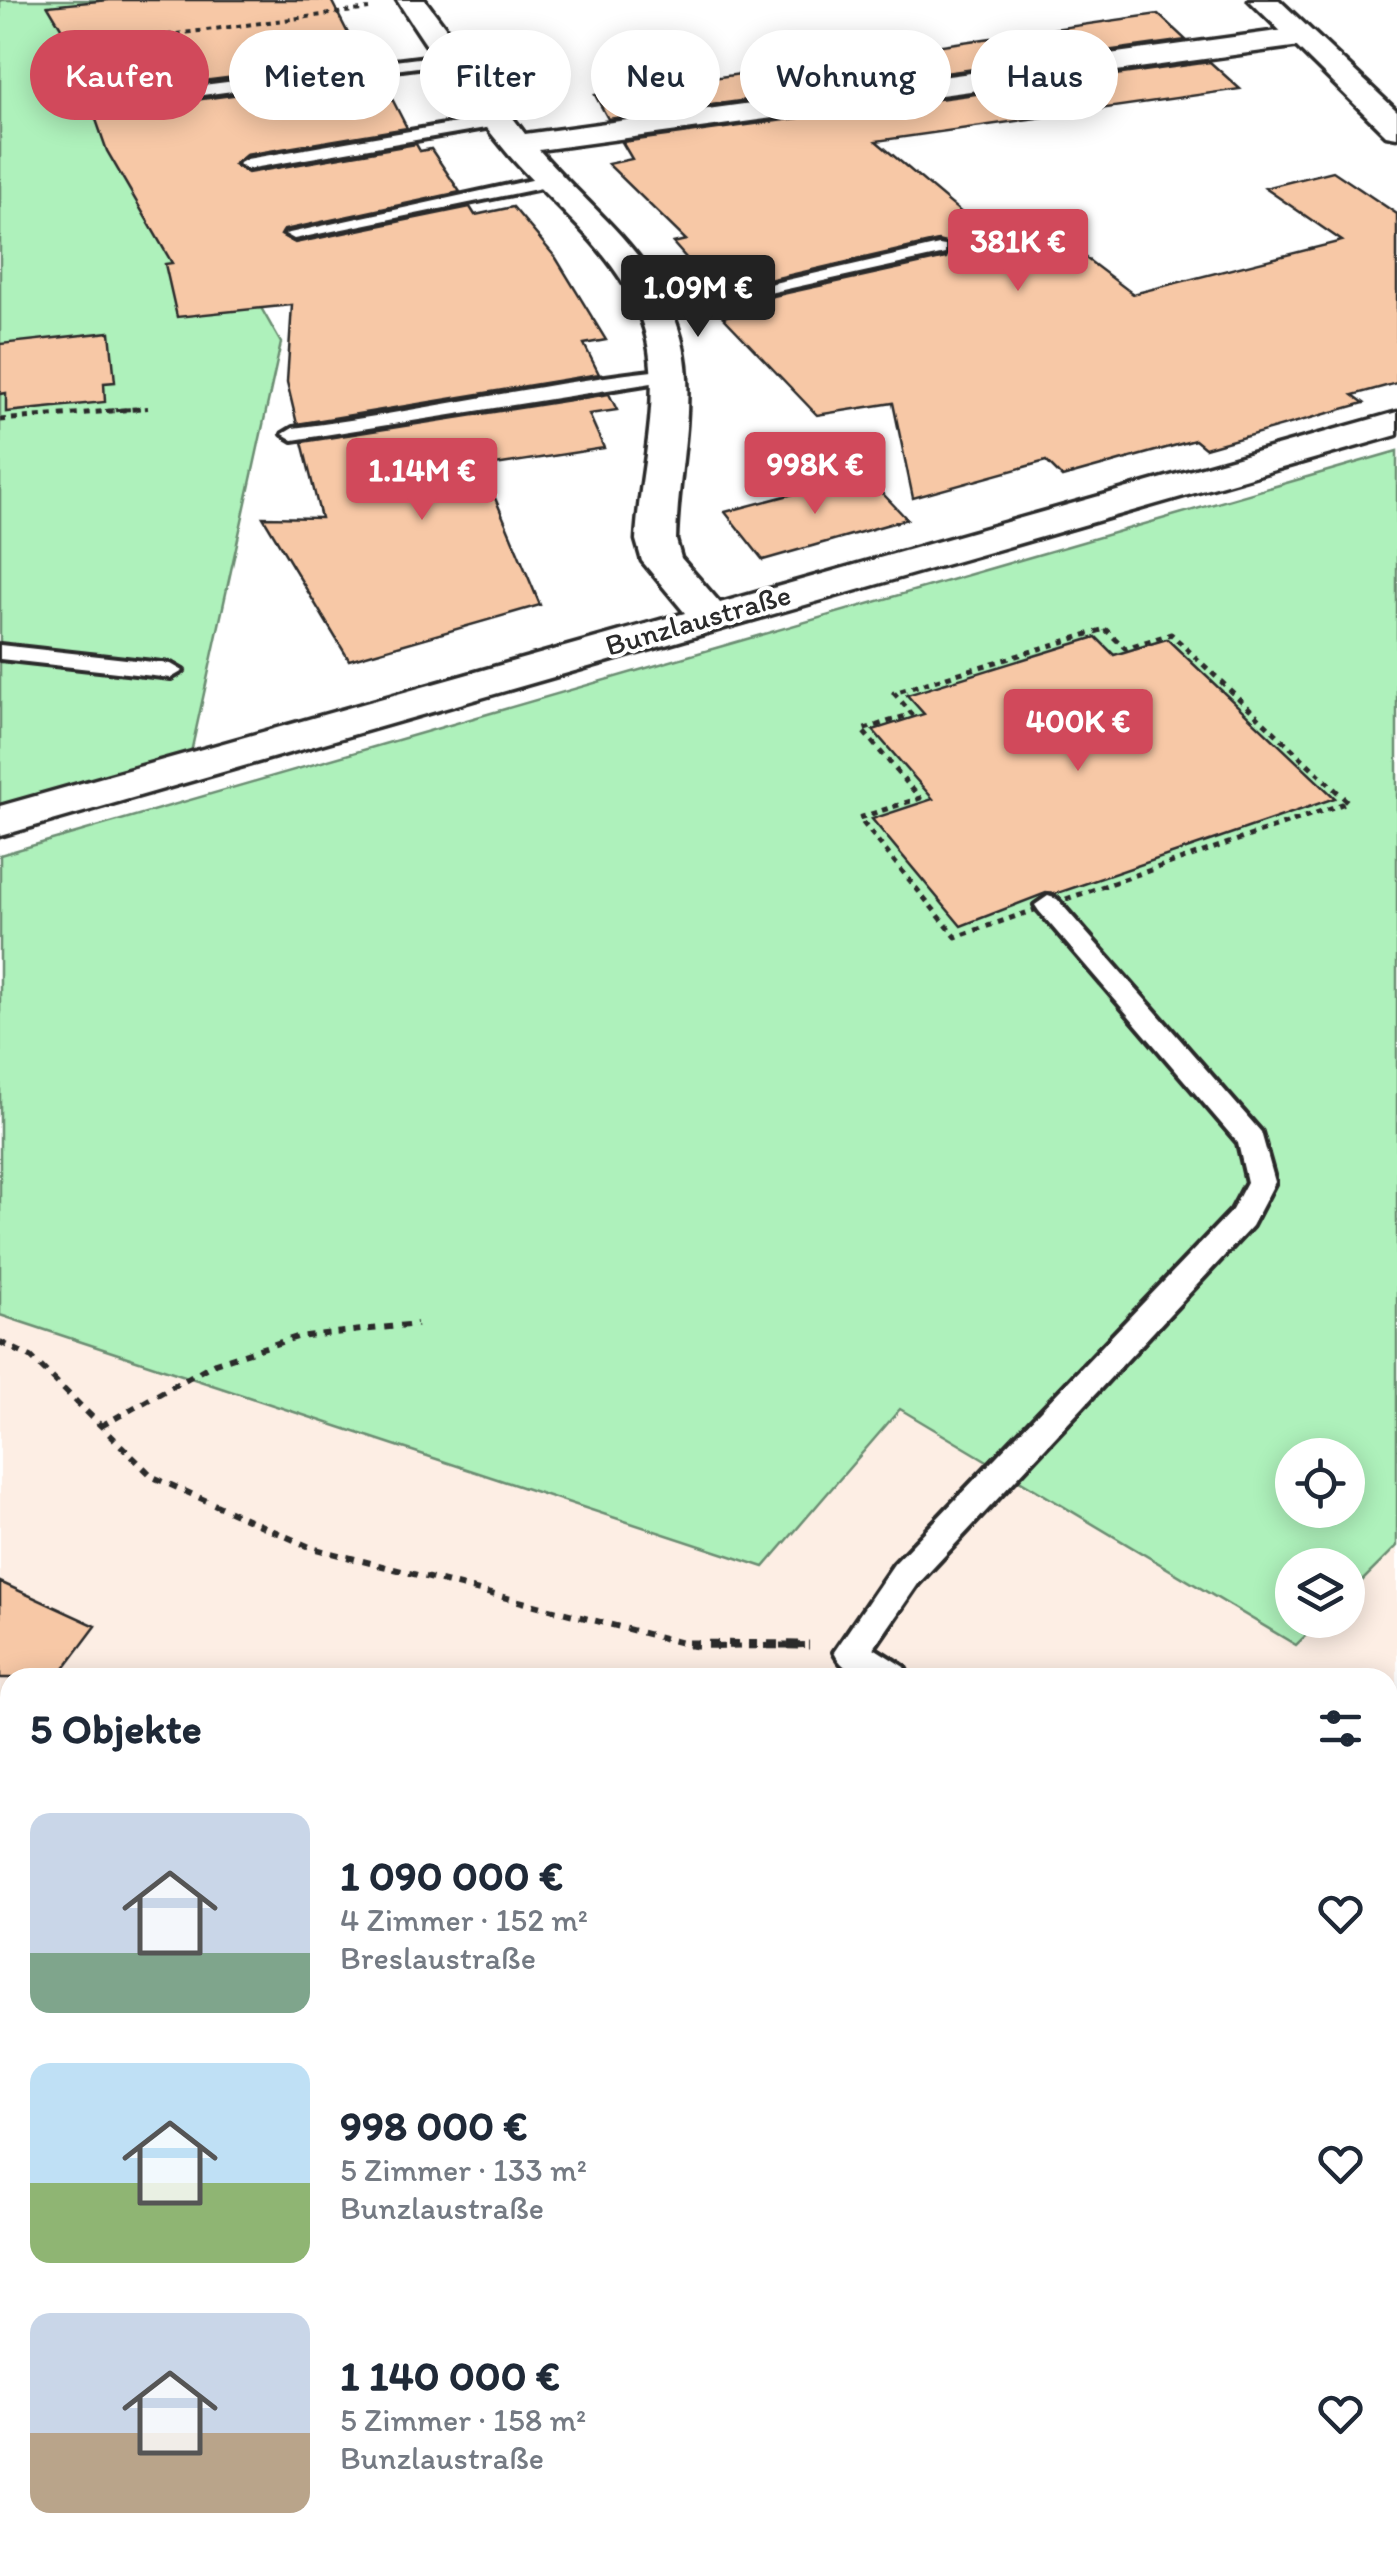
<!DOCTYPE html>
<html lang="de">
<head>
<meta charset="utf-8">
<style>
  :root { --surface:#fff; --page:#f2f2f3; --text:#1f2937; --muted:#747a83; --accent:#d1495b }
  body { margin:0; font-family:Itim,sans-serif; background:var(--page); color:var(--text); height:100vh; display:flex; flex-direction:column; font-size:38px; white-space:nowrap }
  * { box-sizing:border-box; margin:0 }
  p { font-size:32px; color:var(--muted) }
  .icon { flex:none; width:55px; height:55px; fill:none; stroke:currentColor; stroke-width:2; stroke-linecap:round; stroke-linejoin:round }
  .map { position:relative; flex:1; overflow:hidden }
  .side { position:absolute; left:0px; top:1668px; width:1398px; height:892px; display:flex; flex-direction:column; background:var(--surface); border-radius:30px 30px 0 0; box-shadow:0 5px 25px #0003 }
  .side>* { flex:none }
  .hud { position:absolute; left:30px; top:30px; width:1338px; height:90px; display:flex; gap:20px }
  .controls { position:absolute; left:1275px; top:1438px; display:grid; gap:20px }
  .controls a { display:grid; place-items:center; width:90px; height:90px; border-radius:50%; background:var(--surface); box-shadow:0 5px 25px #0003; font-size:50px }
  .price { position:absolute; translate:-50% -85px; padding:0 22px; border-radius:10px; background:var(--accent); color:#fff; font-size:32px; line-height:65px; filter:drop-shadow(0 2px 5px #0008) }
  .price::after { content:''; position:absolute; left:50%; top:60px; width:30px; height:22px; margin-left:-15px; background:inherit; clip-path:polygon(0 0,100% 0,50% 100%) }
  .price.selected { background:#222; color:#fff }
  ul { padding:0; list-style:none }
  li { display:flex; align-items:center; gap:30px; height:250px; padding:0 30px }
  li span { display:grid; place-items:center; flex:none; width:280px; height:200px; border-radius:20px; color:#555 }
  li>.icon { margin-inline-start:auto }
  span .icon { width:120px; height:120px; fill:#fffc; stroke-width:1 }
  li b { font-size:42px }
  h2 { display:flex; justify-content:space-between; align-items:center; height:120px; padding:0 30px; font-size:42px }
  .chip { padding:0 35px; border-radius:45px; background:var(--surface); box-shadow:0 5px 25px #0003; font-size:35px; line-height:90px }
  .chip.selected { background:var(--accent); color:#fff }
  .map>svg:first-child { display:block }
  .built { fill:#fdeee4; fill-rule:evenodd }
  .green { fill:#aef1bb; stroke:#6c8e73; stroke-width:2.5; fill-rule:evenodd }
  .building { fill:#f7c8a6; stroke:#2b2b2b; stroke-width:2.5 }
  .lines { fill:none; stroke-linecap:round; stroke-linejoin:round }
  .lane-casing { stroke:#2b2b2b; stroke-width:8 }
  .street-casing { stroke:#2b2b2b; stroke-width:7 }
  .secondary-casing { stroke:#2b2b2b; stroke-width:7 }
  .path-far3 { stroke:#2b2b2b; stroke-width:4; stroke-dasharray:5 5; stroke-linecap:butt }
  .path-far2 { stroke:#2b2b2b; stroke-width:5; stroke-dasharray:6 6; stroke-linecap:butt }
  .path-far1 { stroke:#2b2b2b; stroke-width:6; stroke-dasharray:8 8; stroke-linecap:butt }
  .path { stroke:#2b2b2b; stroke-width:9; stroke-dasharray:10 10; stroke-linecap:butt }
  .lane { fill:#fff; fill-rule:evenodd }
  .street { fill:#fff; fill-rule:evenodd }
  .secondary { fill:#fff; fill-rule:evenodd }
  .labels { text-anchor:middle; stroke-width:8; stroke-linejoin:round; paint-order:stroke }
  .far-street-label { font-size:30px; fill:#2b2b2b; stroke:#fff }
</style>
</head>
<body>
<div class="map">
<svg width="1397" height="2559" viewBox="0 0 1397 2559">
  <rect width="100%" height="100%" fill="#fff"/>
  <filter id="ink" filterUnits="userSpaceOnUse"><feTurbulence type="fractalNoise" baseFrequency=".01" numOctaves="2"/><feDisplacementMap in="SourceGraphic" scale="20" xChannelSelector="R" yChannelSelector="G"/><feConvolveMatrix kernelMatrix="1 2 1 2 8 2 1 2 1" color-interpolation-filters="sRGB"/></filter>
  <g filter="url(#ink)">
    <path class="built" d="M 0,1315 L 764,1567 L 900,1409 L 1295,1645 L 1321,1620 L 1348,1620 L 1348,1593 L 1397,1544 L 1397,2559 L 0,2559 ZM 10,1678 L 1388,1678 L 1388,2550 L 10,2550 Z"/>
    <path class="green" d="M 0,0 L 106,0 L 218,232 L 281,343 L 188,766 L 0,821 Z
      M 1397,451 L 1397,1546 L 1348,1595 L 1348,1565 L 1292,1565 L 1292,1620 L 1322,1620 L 1296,1645 L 900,1409 L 764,1567 L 0,1315 L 0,855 ZM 1292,1455 L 1348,1455 L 1348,1510 L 1292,1510 Z"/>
    <path class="building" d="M 109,0 L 331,0 L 362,61 L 187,83 L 175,93 L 187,101 L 369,77 L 376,90 L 387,89 L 407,128 L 246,155 L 234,165 L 248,173 L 416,144 L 420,151 L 431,149 L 460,192 L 284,230 L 281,235 L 295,243 L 470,207 L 475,215 L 513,207 L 556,258 L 606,340 L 584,344 L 599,374 L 297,424 L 287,382 L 292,305 L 177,317 L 165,264 L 172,263 L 107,151 L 79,71 L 86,70 L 48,6 Z
      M 1158,14 L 1186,40 L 608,119 L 595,95 Z
      M 1210,62 L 1240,89 L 876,141 L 982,230 L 1033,218 L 1133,294 L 1342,241 L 1265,188 L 1333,171 L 1397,214 L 1397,383 L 1353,395 L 1364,403 L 1205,448 L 1195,440 L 1062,477 L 1046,461 L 913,498 L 893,403 L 817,415 L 723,317 L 735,314 L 728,306 L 946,258 L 948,244 L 938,241 L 716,292 L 673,243 L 686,240 L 608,164 L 632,159 L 622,142 Z
      M 110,332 L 115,382 L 104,383 L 105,402 L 6,412 L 6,393 L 0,394 L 0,344 Z
      M 609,394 L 617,410 L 589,414 L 604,448 L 482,467 L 540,605 L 349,660 L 263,517 L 321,518 L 302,442 Z
      M 865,475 L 907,519 L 763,560 L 725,512 Z
      M 1096,637 L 1114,655 L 1167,639 L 1335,798 L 1055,894 L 1046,893 L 961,926 L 872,819 L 933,799 L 873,730 L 924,714 L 907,695 Z
      M 0,1582 L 96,1626 L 57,1678 L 0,1678 Z"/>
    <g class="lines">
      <defs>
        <path id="lane" d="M 450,54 L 456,56 L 456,62 L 187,97 L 179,92 L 187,87 Z
          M 497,116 L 505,121 L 503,125 L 247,169 L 238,164 L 247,159 Z
          M 550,176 L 556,177 L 556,185 L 294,239 L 285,234 Z
          M 939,245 L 945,246 L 945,254 L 656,318 L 647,312 Z
          M 670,369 L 677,371 L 677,379 L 293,440 L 283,434 L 293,428 C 419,412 543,382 670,369 Z
          M 0,645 L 171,664 L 183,671 L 171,678 L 0,659 Z
          M 1048,896 L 1057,899 L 1261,1132 L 1275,1182 L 1252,1226 L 918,1584 L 874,1648 L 904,1667 L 909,1678 C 880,1678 848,1682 834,1652 L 894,1564 L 1232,1210 L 1247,1182 L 1238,1143 L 1039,911 L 1035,905 Z
          M 1388,1936 L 1397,1940 L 1397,1986 L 1388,1982 Z"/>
        <path id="street" d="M 397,0 L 425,0 L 525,134 L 1300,28 L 1314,37 L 1300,46 L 539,150 C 601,221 683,275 687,378 C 690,432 677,486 676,540 L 681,558 L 720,603 L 1397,412 L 1397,435 L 0,836 L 0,806 L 685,613 L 642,561 L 636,540 C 639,477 659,412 649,350 C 636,266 561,215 509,155 C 468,106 431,54 397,0 Z"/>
        <path id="secondary" d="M 1249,0 L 1279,0 L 1397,111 L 1397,137 L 1386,135 Z"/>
      </defs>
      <use href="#lane" class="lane-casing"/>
      <use href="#street" class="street-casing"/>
      <use href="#secondary" class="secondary-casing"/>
      <path class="path-far3" d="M 137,39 L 369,9
        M 105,411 L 148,408"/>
      <path class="path-far2" d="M 0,420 L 136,409
        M 1105,629 L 1125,648 L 1171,634 L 1348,802 L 956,937 L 859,818 L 920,798 L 862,730 L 912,714 L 894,693 Z"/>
      <path class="path-far1" d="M 0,1342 L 31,1357 L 153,1477 L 312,1548 L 698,1647
        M 101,1426 L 215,1363 L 297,1337 L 417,1324
        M 716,1647 L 809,1645"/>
      <path class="path" d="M 688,1644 L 809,1645
        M 920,2550 L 923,2559
        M 406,2559 L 410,2550"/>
      <use href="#lane" class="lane"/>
      <use href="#street" class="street"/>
      <use href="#secondary" class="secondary"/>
    </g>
  </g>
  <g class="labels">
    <g class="far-street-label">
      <text transform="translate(698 620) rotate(-16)" y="10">Bunzlaustraße</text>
    </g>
  </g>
</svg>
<div class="controls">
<a><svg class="icon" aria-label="locate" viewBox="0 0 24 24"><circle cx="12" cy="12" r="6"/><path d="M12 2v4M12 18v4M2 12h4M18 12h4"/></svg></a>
<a><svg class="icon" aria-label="layers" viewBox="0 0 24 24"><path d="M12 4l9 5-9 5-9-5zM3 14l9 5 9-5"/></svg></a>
</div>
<b class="price" style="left:1018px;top:294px">381K €</b>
<b class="price selected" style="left:698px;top:340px">1.09M €</b>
<b class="price" style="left:815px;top:517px">998K €</b>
<b class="price" style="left:422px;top:523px">1.14M €</b>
<b class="price" style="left:1078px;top:774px">400K €</b>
<div class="hud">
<a class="chip selected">Kaufen</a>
<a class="chip">Mieten</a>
<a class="chip">Filter</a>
<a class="chip">Neu</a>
<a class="chip">Wohnung</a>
<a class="chip">Haus</a>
</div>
<section class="side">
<h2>5 Objekte<svg class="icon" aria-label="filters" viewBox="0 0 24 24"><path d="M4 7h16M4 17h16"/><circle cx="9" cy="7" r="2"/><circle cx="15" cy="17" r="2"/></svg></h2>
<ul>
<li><span style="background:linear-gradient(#c9d6e8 70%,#7fa58c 0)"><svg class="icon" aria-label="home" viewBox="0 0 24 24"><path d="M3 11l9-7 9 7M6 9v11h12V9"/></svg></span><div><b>1 090 000 €</b><p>4 Zimmer · 152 m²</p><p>Breslaustraße</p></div><svg class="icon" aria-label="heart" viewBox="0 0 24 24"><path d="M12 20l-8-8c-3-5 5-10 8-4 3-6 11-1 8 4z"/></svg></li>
<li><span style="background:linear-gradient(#bfe0f5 60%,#8fb573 0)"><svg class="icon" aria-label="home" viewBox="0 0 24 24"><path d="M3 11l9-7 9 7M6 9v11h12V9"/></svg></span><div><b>998 000 €</b><p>5 Zimmer · 133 m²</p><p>Bunzlaustraße</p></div><svg class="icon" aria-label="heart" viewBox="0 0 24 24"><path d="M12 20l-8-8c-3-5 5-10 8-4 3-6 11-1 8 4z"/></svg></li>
<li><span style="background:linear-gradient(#c9d6e8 60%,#b9a48a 0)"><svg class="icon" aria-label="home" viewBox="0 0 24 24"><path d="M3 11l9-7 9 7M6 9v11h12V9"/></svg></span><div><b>1 140 000 €</b><p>5 Zimmer · 158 m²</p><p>Bunzlaustraße</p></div><svg class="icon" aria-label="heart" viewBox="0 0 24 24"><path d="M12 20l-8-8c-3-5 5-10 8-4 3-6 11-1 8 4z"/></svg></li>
</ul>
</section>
</div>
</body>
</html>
